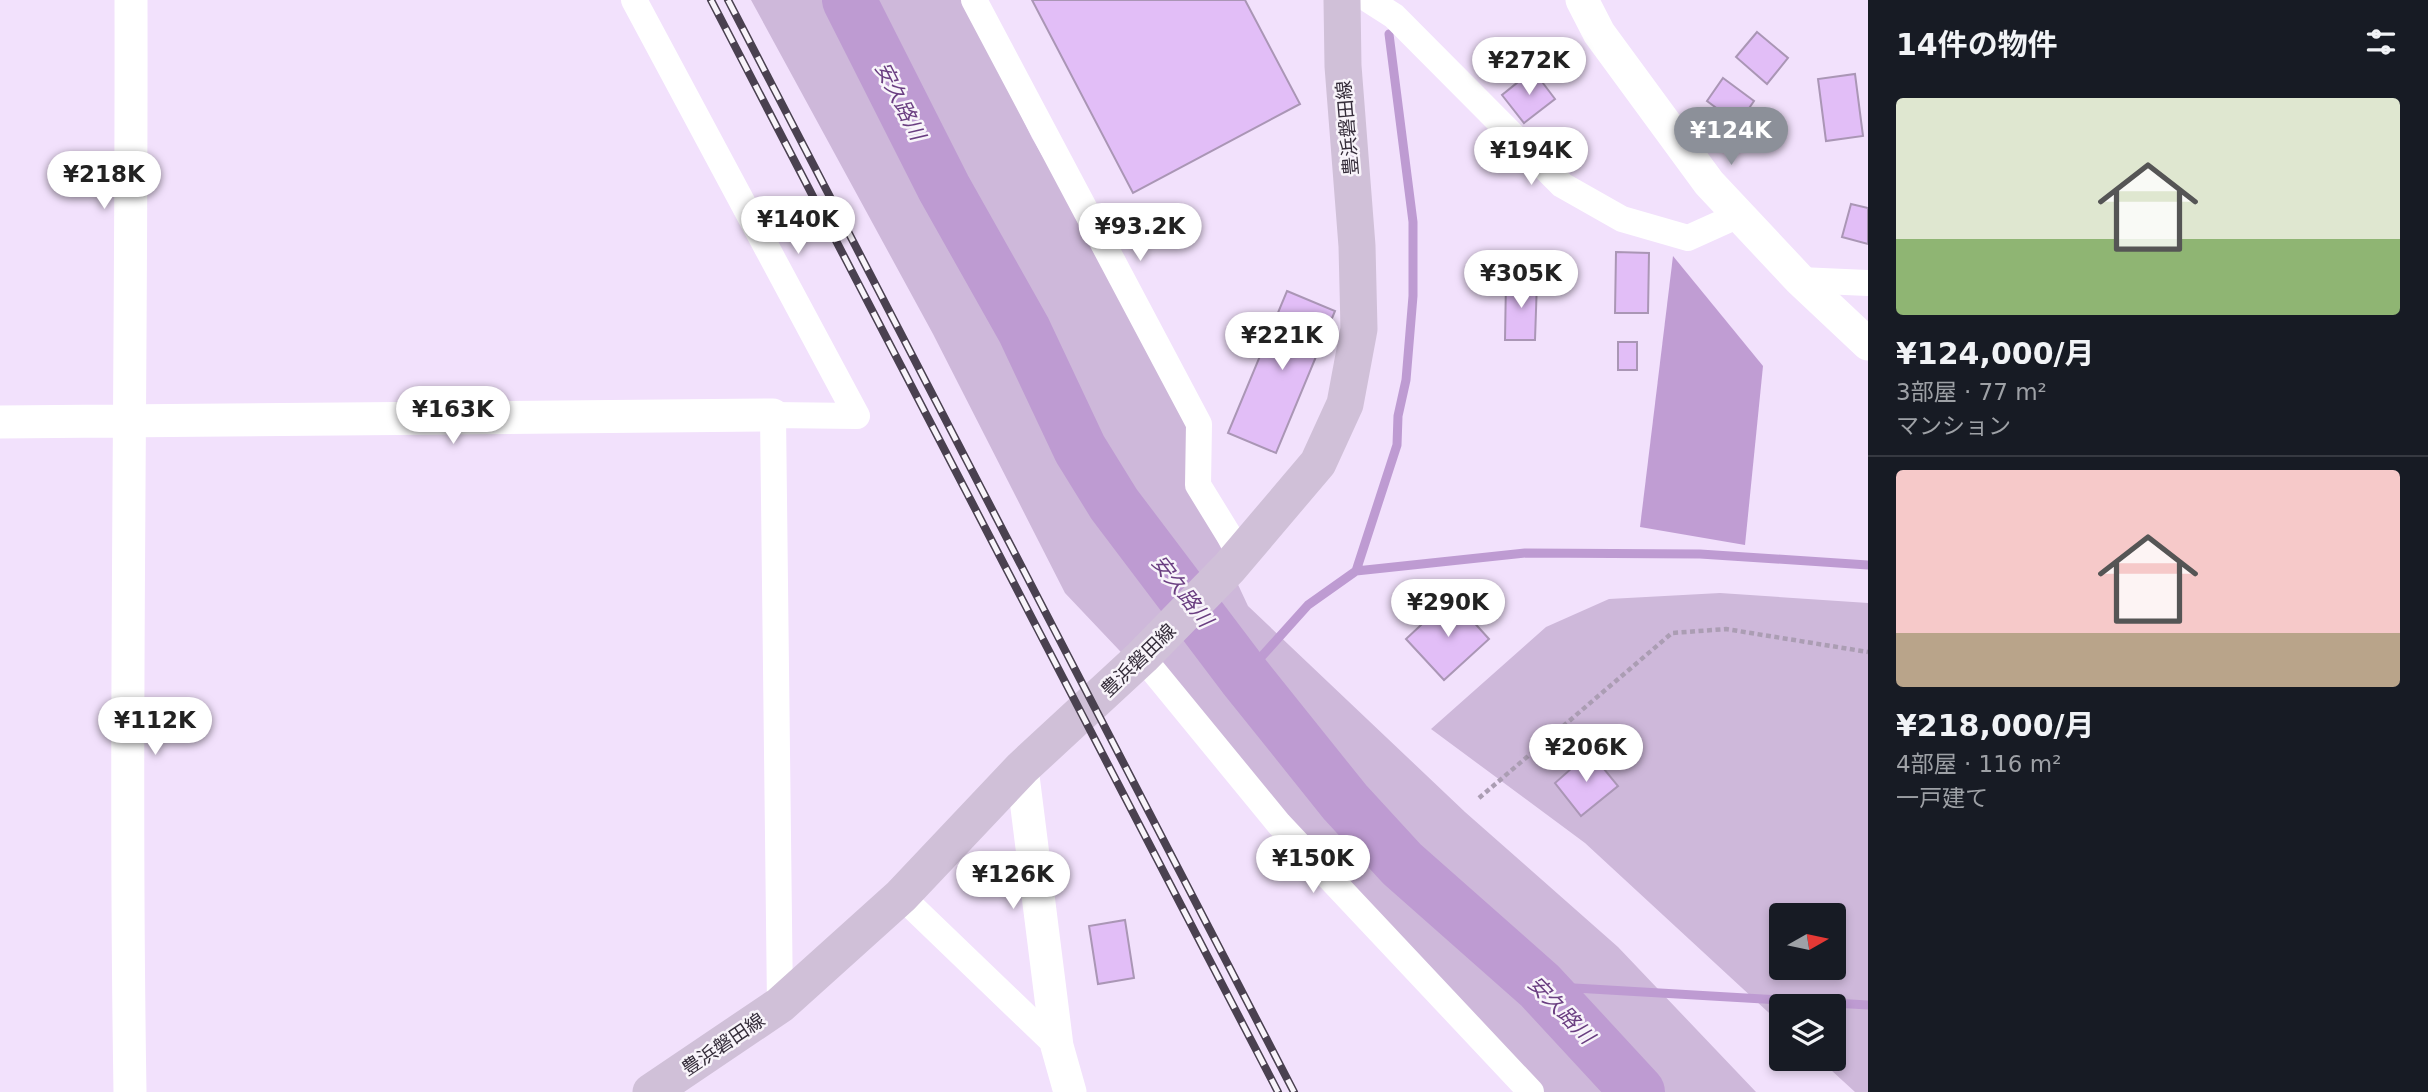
<!DOCTYPE html>
<html lang="ja">
<head>
<meta charset="utf-8">
<style>
  :root { --surface:#171b24; --page:#20242c; --text:#f1f3f6; --muted:#9ea1a6; --line:#363941; --accent:#8c9099 }
  body { margin:0; font-family:"DejaVu Sans","Noto Sans JP",sans-serif; background:var(--page); color:var(--text); height:100vh; display:flex; flex-direction:column; font-size:26px; white-space:nowrap }
  * { box-sizing:border-box; margin:0 }
  p { font-size:23px; color:var(--muted) }
  .icon { flex:none; width:38px; height:38px; fill:none; stroke:currentColor; stroke-width:2; stroke-linecap:round; stroke-linejoin:round }
  .map { position:relative; flex:1; overflow:hidden }
  .details { display:flex; flex-direction:column; background:var(--surface); width:560px }
  .details>* { flex:none }
  .needle { width:46px; rotate:81deg }
  .controls { position:absolute; left:1769px; top:903px; display:grid; gap:14px }
  .controls a { display:grid; place-items:center; width:77px; height:77px; border-radius:7px; background:var(--surface); box-shadow:0 4px 10px #0003; font-size:35px }
  .price { position:absolute; translate:-50% -60px; padding:0 16px; border-radius:24px; background:#fff; color:#222; font-size:23px; line-height:46px; filter:drop-shadow(0 2px 4px #0008) }
  .price::after { content:''; position:absolute; left:50%; top:42px; width:21px; height:16px; margin-left:-10px; background:inherit; clip-path:polygon(0 0,100% 0,50% 100%) }
  .price.on { background:var(--accent); color:#fff }
  ul { padding:0; list-style:none }
  li { display:grid; align-content:center; gap:14px; height:371px; padding:0 28px }
  li+li { border-top:2px solid var(--line) }
  li span { display:grid; place-items:center; height:217px; border-radius:7px; color:#555 }
  li>.icon { margin-inline-start:auto }
  span .icon { width:126px; height:126px; fill:#fffc; stroke-width:1 }
  li b { font-size:30px }
  h2 { display:flex; justify-content:space-between; align-items:center; height:84px; padding:0 28px; font-size:30px }
  main { display:flex; flex:1; min-height:0 }
  .map>svg:first-child { display:block }
  .green { fill:#ceb8da; fill-rule:evenodd }
  .forest { fill:#c09dd3 }
  .lines { fill:none; stroke-linecap:round; stroke-linejoin:round }
  .stream { stroke:#be9bd2; stroke-width:9 }
  .river { stroke:#be9bd2; stroke-width:54 }
  .building { fill:#e2bef7; stroke:#aa96b5; stroke-width:2 }
  .path { stroke:#ab9db3; stroke-width:4.5; stroke-dasharray:5 3.5; stroke-linecap:butt }
  .minor { stroke:#fff; stroke-width:26 }
  .tertiary { stroke:#fff; stroke-width:33 }
  .secondary { stroke:#d0c0d8; stroke-width:37 }
  .rail-casing { stroke:#4a4150; stroke-width:8 }
  .rail { stroke:#f8f4fa; stroke-width:5; stroke-dasharray:16; stroke-linecap:butt }
  .labels { text-anchor:middle; stroke-width:5; stroke-linejoin:round; paint-order:stroke }
  .street-label { font-size:19px; fill:#352d3a; stroke:#f8f4fa }
  .water-label { font-size:21px; font-style:italic; fill:#6a3e81; stroke:#f8f4fa }
</style>
</head>
<body>
<main>
<div class="map">
<svg width="1868" height="1092" viewBox="0 0 1868 1092">
  <rect width="100%" height="100%" fill="#f2e1fc"/>
  <path class="green" d="M 751,0 L 964,0 L 1032,138 L 1199,424 L 1191,484 L 1248,606 L 1465,812 L 1618,947 L 1756,1092 L 1529,1092 L 1244,782 L 1065,593 L 933,334 Z
    M 1720,593 L 1868,603 L 1868,1092 L 1855,1092 L 1819,1059 L 1834,1059 L 1834,1006 L 1782,1006 L 1781,1024 L 1585,843 L 1431,729 L 1546,627 L 1609,599 ZM 1782,915 L 1834,915 L 1834,968 L 1782,968 Z"/>
  <path class="forest" d="M 1673,256 L 1763,366 L 1745,545 L 1640,527 Z"/>
  <g class="lines">
    <path class="stream" d="M 1356,571 L 1397,445 L 1398,416 L 1406,380 L 1413,296 L 1413,222 L 1389,34
      M 1244,676 L 1308,605 L 1356,571 L 1525,553 L 1700,554 L 1868,565
      M 1540,986 L 1868,1005"/>
    <path class="river" d="M 849,0 L 944,188 L 1024,330 L 1080,449 L 1114,504 L 1244,676 L 1345,802 L 1402,864 L 1540,986 L 1638,1092"/>
  </g>
  <path class="building" d="M 1032,0 L 1245,0 L 1300,104 L 1133,193 Z
    M 1757,32 L 1788,58 L 1767,84 L 1736,57 Z
    M 1533,70 L 1555,99 L 1524,123 L 1502,95 Z
    M 1855,74 L 1863,136 L 1826,141 L 1818,79 Z
    M 1723,78 L 1754,101 L 1738,124 L 1707,101 Z
    M 1851,204 L 1868,208 L 1868,244 L 1842,237 Z
    M 1616,252 L 1649,253 L 1648,313 L 1615,313 Z
    M 1506,280 L 1537,281 L 1535,340 L 1505,340 Z
    M 1287,291 L 1335,311 L 1276,453 L 1228,433 Z
    M 1618,342 L 1637,342 L 1637,370 L 1618,370 Z
    M 1451,597 L 1489,639 L 1444,680 L 1406,639 Z
    M 1590,752 L 1618,786 L 1581,816 L 1555,783 Z
    M 1125,920 L 1134,978 L 1098,984 L 1089,926 Z"/>
  <g class="lines">
    <path class="path" d="M 1479,798 L 1672,633 L 1726,629 L 1868,652"/>
    <path class="minor" d="M 634,0 L 857,416 L 773,415 L 780,1005
      M 974,0 L 1199,424 L 1198,485 L 1241,555
      M 1369,0 L 1394,16 L 1562,185 L 1622,219 L 1688,238 L 1739,215
      M 1800,280 L 1868,283
      M 1142,657 L 1279,824 L 1531,1092
      M 901,896 L 1057,1046"/>
    <path class="tertiary" d="M 1582,0 L 1599,33 L 1709,183 L 1800,280 L 1868,344
      M 0,422 L 773,415
      M 1022,768 L 1057,1046 L 1070,1092
      M 130,1092 C 124,728 132,364 131,0"/>
    <path class="secondary" d="M 651,1092 L 780,1005 L 901,896 L 1022,768 L 1142,657 L 1229,568 L 1318,463 L 1345,404 L 1359,329 L 1357,246 L 1343,66 L 1342,0"/>
    <defs>
      <path id="rail" d="M 711,0 L 1278,1092
        M 728,0 L 1294,1092"/>
    </defs>
    <use href="#rail" class="rail-casing"/>
    <use href="#rail" class="rail"/>
  </g>
  <g class="labels">
    <g class="street-label">
      <text transform="translate(1347 128) rotate(-95)" y="7">豊浜磐田線</text>
      <text transform="translate(1138 660) rotate(-44)" y="7">豊浜磐田線</text>
      <text transform="translate(723 1044) rotate(-34)" y="7">豊浜磐田線</text>
    </g>
    <g class="water-label">
      <text transform="translate(900 101) rotate(63)" y="7">安久路川</text>
      <text transform="translate(1182 591) rotate(52)" y="7">安久路川</text>
      <text transform="translate(1561 1010) rotate(46)" y="7">安久路川</text>
    </g>
  </g>
</svg>
<div class="controls">
<a><svg class="needle" viewBox="-14 -14 28 28"><path d="M0-13l5 13h-10z" fill="#e53935"/><path d="M0 13l5-13h-10z" fill="#9ea1a6"/></svg></a>
<a><svg class="icon" aria-label="layers" viewBox="0 0 24 24"><path d="M12 4l9 5-9 5-9-5zM3 14l9 5 9-5"/></svg></a>
</div>
<b class="price" style="left:1529px;top:97px">¥272K</b>
<b class="price on" style="left:1731px;top:167px">¥124K</b>
<b class="price" style="left:1531px;top:187px">¥194K</b>
<b class="price" style="left:104px;top:211px">¥218K</b>
<b class="price" style="left:798px;top:256px">¥140K</b>
<b class="price" style="left:1140px;top:263px">¥93.2K</b>
<b class="price" style="left:1521px;top:310px">¥305K</b>
<b class="price" style="left:1282px;top:372px">¥221K</b>
<b class="price" style="left:453px;top:446px">¥163K</b>
<b class="price" style="left:1448px;top:639px">¥290K</b>
<b class="price" style="left:155px;top:757px">¥112K</b>
<b class="price" style="left:1586px;top:784px">¥206K</b>
<b class="price" style="left:1313px;top:895px">¥150K</b>
<b class="price" style="left:1013px;top:911px">¥126K</b>
</div>
<section class="details">
<h2>14件の物件<svg class="icon" aria-label="filters" viewBox="0 0 24 24"><path d="M4 7h16M4 17h16"/><circle cx="9" cy="7" r="2"/><circle cx="15" cy="17" r="2"/></svg></h2>
<ul>
<li><span style="background:linear-gradient(#dfe7d0 65%,#8fb573 0)"><svg class="icon" aria-label="home" viewBox="0 0 24 24"><path d="M3 11l9-7 9 7M6 9v11h12V9"/></svg></span><div><b>¥124,000/月</b><p>3部屋 · 77 m²</p><p>マンション</p></div></li>
<li><span style="background:linear-gradient(#f6c9c9 75%,#b9a48a 0)"><svg class="icon" aria-label="home" viewBox="0 0 24 24"><path d="M3 11l9-7 9 7M6 9v11h12V9"/></svg></span><div><b>¥218,000/月</b><p>4部屋 · 116 m²</p><p>一戸建て</p></div></li>
</ul>
</section>
</main>
</body>
</html>
